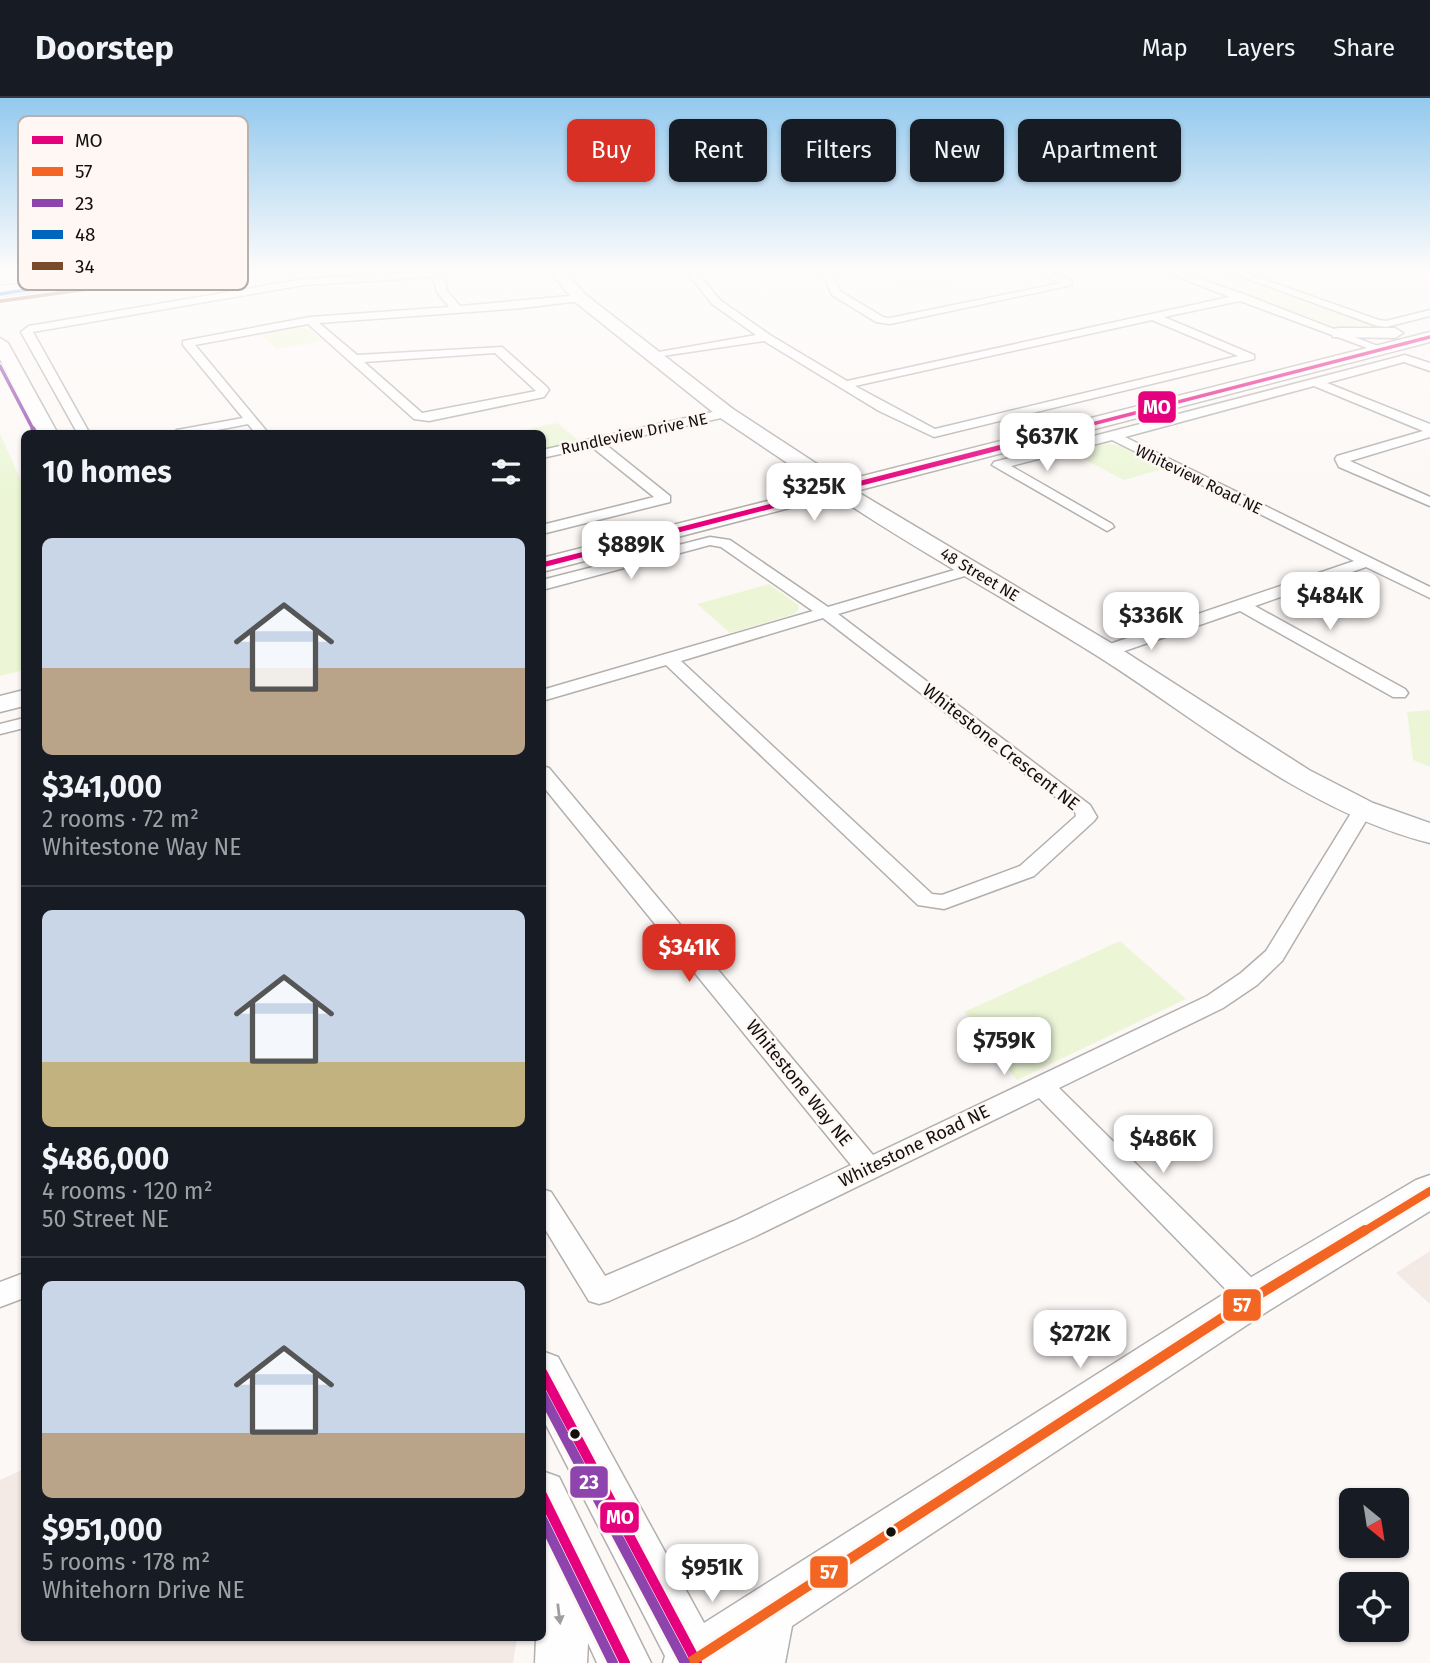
<!DOCTYPE html>
<html lang="en">
<head>
<meta charset="utf-8">
<style>
  :root { --surface:#171b24; --page:#242831; --text:#f1f3f6; --muted:#9ea1a6; --line:#363941; --accent:#d93025 }
  body { margin:0; font-family:"Fira Sans",sans-serif; background:var(--page); color:var(--text); height:100vh; display:flex; flex-direction:column; font-size:26px; white-space:nowrap }
  * { box-sizing:border-box; margin:0 }
  p { font-size:23px; color:var(--muted) }
  .icon { flex:none; width:38px; height:38px; fill:none; stroke:currentColor; stroke-width:2; stroke-linecap:round; stroke-linejoin:round }
  .map { position:relative; flex:1; overflow:hidden }
  .panel { position:absolute; left:21px; top:332px; width:525px; height:1211px; display:flex; flex-direction:column; background:var(--surface); border-radius:10px; box-shadow:0 2px 5px #0004 }
  .panel>* { flex:none }
  .hud { position:absolute; left:567px; top:21px; width:665px; height:63px; display:flex; gap:14px }
  .needle { width:46px; rotate:150deg }
  .fabs { position:absolute; left:1339px; top:1390px; display:grid; gap:14px }
  .fabs a { display:grid; place-items:center; width:70px; height:70px; border-radius:10px; background:var(--surface); box-shadow:0 2px 5px #0004; font-size:35px }
  .price { position:absolute; translate:-50% -60px; padding:0 16px; border-radius:14px; background:#fff; color:#222; font-size:23px; line-height:46px; filter:drop-shadow(0 2px 4px #0008) }
  .price::after { content:''; position:absolute; left:50%; top:42px; width:21px; height:16px; margin-left:-10px; background:inherit; clip-path:polygon(0 0,100% 0,50% 100%) }
  .price.active { background:var(--accent); color:#fff }
  ul { padding:0; list-style:none }
  li { display:grid; align-content:center; gap:14px; height:371px; padding:0 21px }
  li+li { border-top:2px solid var(--line) }
  li span { display:grid; place-items:center; height:217px; border-radius:10px; color:#555 }
  li>.icon { margin-inline-start:auto }
  span .icon { width:126px; height:126px; fill:#fffc; stroke-width:1 }
  li b { font-size:30px }
  h2 { display:flex; justify-content:space-between; align-items:center; height:84px; padding:0 21px; font-size:30px }
  .tag { padding:0 24px; border-radius:10px; background:var(--surface); box-shadow:0 2px 5px #0004; font-size:24px; line-height:63px }
  .tag.active { background:var(--accent); color:#fff }
  header { display:flex; align-items:center; gap:42px; box-sizing:border-box; height:98px; padding:0 35px; background:var(--surface); border-bottom:2px solid var(--line) }
  header strong { font-size:33px }
  nav { display:flex; gap:38px; margin-inline-start:auto; font-size:24px }
  .map>svg:first-child { display:block }
  .built { fill:#f3e9e5 }
  .green { fill:#ecf6d7 }
  .lines { fill:none; stroke-linecap:round; stroke-linejoin:round }
  .street-casing { stroke:#b2afad; stroke-width:3 }
  .secondary-casing { stroke:#b2afad; stroke-width:3 }
  .street { fill:#fffefe; fill-rule:evenodd }
  .secondary { fill:#fffefe; fill-rule:evenodd }
  .bus-1-far2-casing { stroke:#fef7f4; stroke-width:6 }
  .bus-1-far1-casing { stroke:#fef7f4; stroke-width:9 }
  .bus-1-casing { stroke:#fef7f4; stroke-width:16 }
  .bus-2-far1-casing { stroke:#fef7f4; stroke-width:13 }
  .bus-2-casing { stroke:#fef7f4; stroke-width:16 }
  .bus-3-far2-casing { stroke:#fef7f4; stroke-width:6 }
  .bus-3-far1-casing { stroke:#fef7f4; stroke-width:9 }
  .bus-3-casing { stroke:#fef7f4; stroke-width:16 }
  .bus-4-casing { stroke:#fef7f4; stroke-width:6 }
  .bus-5-casing { stroke:#fef7f4; stroke-width:6 }
  .bus-1-far2 { stroke:#e5007d; stroke-width:3.5 }
  .bus-1-far1 { stroke:#e5007d; stroke-width:5 }
  .bus-1 { stroke:#e5007d; stroke-width:10 }
  .bus-2-far1 { stroke:#f26522; stroke-width:8 }
  .bus-2 { stroke:#f26522; stroke-width:10 }
  .bus-3-far2 { stroke:#8e44ad; stroke-width:3.5 }
  .bus-3-far1 { stroke:#8e44ad; stroke-width:5 }
  .bus-3 { stroke:#8e44ad; stroke-width:10 }
  .bus-4 { stroke:#0065bd; stroke-width:3.5 }
  .bus-5 { stroke:#7a4b2a; stroke-width:3.5 }
  .oneway { fill:#a09f9e }
  .bus-dot { fill:#12100f; stroke:#fef7f4; stroke-width:2.5 }
  .labels { text-anchor:middle; stroke-width:5; stroke-linejoin:round; paint-order:stroke }
  .far-street-label { font-size:16px; fill:#12100f; stroke:#fef7f4 }
  .street-label { font-size:18px; fill:#12100f; stroke:#fef7f4 }
  .key { fill:#fef7f4; stroke:#b7b2af; stroke-width:2 }
  .key-label { font-size:19px; fill:#12100f }
  .line-badge { stroke:#fef7f4; stroke-width:2.5 }
  .badge-label { font-size:19px; text-anchor:middle; font-weight:bold; fill:#fff }
</style>
</head>
<body>
<header>
<strong>Doorstep</strong>
<nav><a>Map</a><a>Layers</a><a>Share</a></nav>
</header>
<div class="map">
<svg width="1430" height="1565" viewBox="0 0 1430 1565">
  <rect width="100%" height="100%" fill="#fcf8f6"/>
  <path class="built" d="M 1430,1153 L 1430,1206 L 1396,1175 Z
    M 24,1371 L 24,1540 L 517,1540 L 513,1565 L 0,1565 L 0,1382 Z"/>
  <path class="green" d="M 888,174 L 935,174 L 952,186 L 906,195 L 897,189 Z
    M 1182,174 L 1227,174 L 1390,232 L 1338,230 Z
    M 290,229 L 308,230 L 321,243 L 276,251 L 260,235 Z
    M 557,325 L 579,343 L 543,351 L 542,336 L 504,336 Z
    M 0,336 L 24,389 L 24,572 L 0,578 Z
    M 1104,345 L 1121,348 L 1166,370 L 1124,382 L 1070,354 Z
    M 769,486 L 798,507 L 799,511 L 794,516 L 730,535 L 697,506 Z
    M 1430,612 L 1430,669 L 1413,662 L 1407,614 Z
    M 1120,843 L 1186,901 L 1017,982 L 964,914 Z"/>
  <g class="lines">
    <defs>
      <path id="street" d="M 422,174 L 444,176 L 447,193 L 460,208 L 580,197 L 585,200 L 580,203 L 522,210 L 319,225 L 357,257 L 502,249 L 547,289 L 549,292 L 544,299 L 429,323 L 414,321 L 308,226 L 195,247 L 269,336 L 256,336 L 248,326 L 197,336 L 171,336 L 177,332 L 243,320 L 183,247 L 183,243 L 310,219 L 449,209 L 437,194 L 433,179 L 304,187 L 33,234 L 90,336 L 78,336 L 21,234 L 29,228 L 304,181 ZM 495,255 L 536,293 L 422,315 L 364,264 Z
        M 687,174 L 697,174 L 720,202 L 770,237 L 847,283 L 1229,199 L 1167,174 L 1181,174 L 1246,197 L 1388,252 L 1378,254 L 1240,203 L 1164,219 L 1254,257 L 1254,261 L 934,339 L 879,313 L 764,243 L 649,260 L 649,256 L 653,255 L 756,237 L 712,206 ZM 1152,222 L 1238,258 L 935,331 L 855,288 Z
        M 822,174 L 832,174 L 840,193 L 883,219 L 890,220 L 1061,185 L 1037,174 L 1050,174 L 1071,182 L 1072,187 L 890,226 L 876,224 L 832,197 Z
        M 1229,174 L 1243,174 L 1379,222 L 1386,223 L 1430,212 L 1430,218 L 1386,229 L 1377,228 Z
        M 1405,257 L 1430,265 L 1430,273 L 1404,264 L 1327,285 L 1430,326 L 1430,339 L 1350,363 L 1430,399 L 1430,408 L 1339,369 L 1335,361 L 1337,358 L 1423,333 L 1314,288 L 1125,339 L 1430,489 L 1430,500 L 1366,469 L 1255,508 L 1405,591 L 1408,595 L 1405,599 L 1393,599 L 1240,513 L 1113,557 L 1101,557 L 1099,553 L 1101,549 L 1354,463 L 1112,342 L 1011,368 L 1112,426 L 1114,429 L 1107,433 L 992,367 L 994,364 Z
        M 726,311 L 732,315 L 730,318 L 605,346 L 670,398 L 670,404 L 542,436 L 542,427 L 654,399 L 592,349 L 542,360 L 542,352 Z
        M 710,439 L 730,442 L 828,509 L 968,468 L 978,468 L 981,471 L 978,474 L 838,516 L 1090,707 L 1097,719 L 1094,723 L 1034,778 L 944,811 L 918,807 L 666,567 L 542,603 L 542,592 L 813,513 L 721,449 L 710,447 L 542,492 L 542,482 ZM 823,520 L 1075,714 L 1076,718 L 1020,768 L 942,797 L 932,796 L 681,563 Z
        M 24,620 L 24,630 L 0,636 L 0,626 Z
        M 542,668 L 549,670 L 873,1057 L 1207,898 L 1241,875 L 1266,853 L 1356,707 L 1370,707 L 1373,711 L 1282,863 L 1257,887 L 1223,910 L 1059,990 L 1263,1191 L 1267,1200 L 1263,1209 L 1253,1212 L 1243,1209 L 1039,1000 L 754,1139 L 609,1203 L 599,1206 L 589,1203 L 542,1126 L 542,1091 L 551,1094 L 605,1178 L 734,1123 L 851,1067 L 542,687 Z
        M 24,1175 L 24,1200 L 0,1209 L 0,1184 Z"/>
      <path id="secondary" d="M 107,174 L 146,174 L 138,179 L 0,198 L 0,188 Z
        M 551,174 L 566,174 L 586,197 L 733,311 L 843,383 L 1430,234 L 1430,244 L 856,393 L 1116,548 L 1309,672 L 1373,705 L 1430,725 L 1430,745 C 1307,714 1204,626 1099,559 C 1012,504 921,455 836,398 L 542,474 L 542,460 L 823,389 L 719,319 L 574,203 Z
        M 1339,230 L 1395,230 L 1403,235 L 1395,240 L 1333,239 L 1331,235 L 1333,231 Z
        M 0,240 L 8,245 L 58,336 L 38,336 L 0,261 Z
        M 24,592 L 24,608 L 0,614 L 0,598 Z
        M 1430,1077 L 1430,1113 L 1268,1213 L 792,1528 L 785,1565 L 663,1565 L 665,1558 L 542,1319 L 542,1253 L 558,1259 L 704,1525 L 1238,1187 L 1416,1082 Z
        M 542,1373 L 559,1379 L 651,1565 L 597,1565 L 588,1545 L 587,1565 L 535,1565 L 536,1540 L 542,1540 Z"/>
    </defs>
    <use href="#street" class="street-casing"/>
    <use href="#secondary" class="secondary-casing"/>
    <use href="#street" class="street"/>
    <use href="#secondary" class="secondary"/>
    <defs>
      <path id="bus-1-far2" d="M 1065,333 L 1430,239"/>
      <path id="bus-1-far1" d="M 542,467 L 1072,331"/>
      <path id="bus-1" d="M 542,1274 L 697,1565
        M 542,1397 L 625,1565"/>
      <path id="bus-2-far1" d="M 1363,1134 L 1430,1093"/>
      <path id="bus-2" d="M 689,1565 L 1253,1200 L 1365,1132"/>
      <path id="bus-3-far2" d="M 0,268 L 34,333"/>
      <path id="bus-3-far1" d="M 33,331 L 36,336"/>
      <path id="bus-3" d="M 542,1296 L 685,1565
        M 542,1421 L 613,1565"/>
      <path id="bus-4" d="M 0,196 L 138,174"/>
      <path id="bus-5" d="M 1,203 L 139,184"/>
    </defs>
    <use href="#bus-1-far2" class="bus-1-far2-casing"/>
    <use href="#bus-1-far1" class="bus-1-far1-casing"/>
    <use href="#bus-1" class="bus-1-casing"/>
    <use href="#bus-2-far1" class="bus-2-far1-casing"/>
    <use href="#bus-2" class="bus-2-casing"/>
    <use href="#bus-3-far2" class="bus-3-far2-casing"/>
    <use href="#bus-3-far1" class="bus-3-far1-casing"/>
    <use href="#bus-3" class="bus-3-casing"/>
    <use href="#bus-4" class="bus-4-casing"/>
    <use href="#bus-5" class="bus-5-casing"/>
    <use href="#bus-1-far2" class="bus-1-far2"/>
    <use href="#bus-1-far1" class="bus-1-far1"/>
    <use href="#bus-1" class="bus-1"/>
    <use href="#bus-2-far1" class="bus-2-far1"/>
    <use href="#bus-2" class="bus-2"/>
    <use href="#bus-3-far2" class="bus-3-far2"/>
    <use href="#bus-3-far1" class="bus-3-far1"/>
    <use href="#bus-3" class="bus-3"/>
    <use href="#bus-4" class="bus-4"/>
    <use href="#bus-5" class="bus-5"/>
  </g>
  <defs><path id="oneway-solid" d="M-6-.8H1V-3.2L6.5 0L1 3.2V.8H-6Z" transform="scale(1.75)"/></defs>
  <use class="oneway" href="#oneway-solid" transform="translate(559 1516) rotate(83)"/>
  <linearGradient id="sky" x2="0" y2="1"><stop stop-color="#93c9ee"/><stop offset="0.44" stop-color="#fefcfb"/><stop offset="1" stop-color="#fefcfb" stop-opacity="0"/></linearGradient>
  <rect width="1430" height="393" fill="url(#sky)"/>
  <g class="bus-dot">
    <circle cx="575" cy="1336" r="6"/>
    <circle cx="891" cy="1434" r="6"/>
  </g>
  <g class="labels">
    <g class="far-street-label">
      <text transform="translate(634 335) rotate(-12)" y="6">Rundleview Drive NE</text>
      <text transform="translate(1199 381) rotate(26)" y="6">Whiteview Road NE</text>
      <text transform="translate(980 476) rotate(31)" y="6">48 Street NE</text>
    </g>
    <g class="street-label">
      <text transform="translate(1001 649) rotate(38)" y="6">Whitestone Crescent NE</text>
      <text transform="translate(799 985) rotate(51)" y="6">Whitestone Way NE</text>
      <text transform="translate(914 1048) rotate(-26)" y="6">Whitestone Road NE</text>
    </g>
  </g>
  <rect x="18" y="18" width="230" height="174" rx="10" class="key"/>
  <rect x="32" y="38" width="31" height="8" fill="#e5007d"/>
  <rect x="32" y="69" width="31" height="9" fill="#f26522"/>
  <rect x="32" y="101" width="31" height="8" fill="#8e44ad"/>
  <rect x="32" y="132" width="31" height="9" fill="#0065bd"/>
  <rect x="32" y="164" width="31" height="8" fill="#7a4b2a"/>
  <g class="key-label">
    <text x="75" y="49">MO</text>
    <text x="75" y="80">57</text>
    <text x="75" y="112">23</text>
    <text x="75" y="143">48</text>
    <text x="75" y="175">34</text>
  </g>
  <g class="line-badge">
    <rect x="1137" y="292" width="40" height="34" rx="7" fill="#e5007d"/>
    <rect x="1222" y="1190" width="40" height="34" rx="7" fill="#f26522"/>
    <rect x="569" y="1367" width="40" height="34" rx="7" fill="#8e44ad"/>
    <rect x="599" y="1403" width="41" height="33" rx="7" fill="#e5007d"/>
    <rect x="809" y="1457" width="40" height="34" rx="7" fill="#f26522"/>
  </g>
  <g class="badge-label">
    <text x="1157" y="316">MO</text>
    <text x="1242" y="1214">57</text>
    <text x="589" y="1391">23</text>
    <text x="620" y="1426">MO</text>
    <text x="829" y="1481">57</text>
  </g>
</svg>
<div class="fabs">
<a><svg class="needle" viewBox="-14 -14 28 28"><path d="M0-13l5 13h-10z" fill="#e53935"/><path d="M0 13l5-13h-10z" fill="#9ea1a6"/></svg></a>
<a><svg class="icon" aria-label="locate" viewBox="0 0 24 24"><circle cx="12" cy="12" r="6"/><path d="M12 2v4M12 18v4M2 12h4M18 12h4"/></svg></a>
</div>
<b class="price" style="left:1047px;top:375px">$637K</b>
<b class="price" style="left:814px;top:425px">$325K</b>
<b class="price" style="left:631px;top:483px">$889K</b>
<b class="price" style="left:1330px;top:534px">$484K</b>
<b class="price" style="left:1151px;top:554px">$336K</b>
<b class="price active" style="left:689px;top:886px">$341K</b>
<b class="price" style="left:1004px;top:979px">$759K</b>
<b class="price" style="left:1163px;top:1077px">$486K</b>
<b class="price" style="left:1080px;top:1272px">$272K</b>
<b class="price" style="left:712px;top:1506px">$951K</b>
<div class="hud">
<a class="tag active">Buy</a>
<a class="tag">Rent</a>
<a class="tag">Filters</a>
<a class="tag">New</a>
<a class="tag">Apartment</a>
</div>
<section class="panel">
<h2>10 homes<svg class="icon" aria-label="filters" viewBox="0 0 24 24"><path d="M4 7h16M4 17h16"/><circle cx="9" cy="7" r="2"/><circle cx="15" cy="17" r="2"/></svg></h2>
<ul>
<li><span style="background:linear-gradient(#c9d6e8 60%,#b9a48a 0)"><svg class="icon" aria-label="home" viewBox="0 0 24 24"><path d="M3 11l9-7 9 7M6 9v11h12V9"/></svg></span><div><b>$341,000</b><p>2 rooms · 72 m²</p><p>Whitestone Way NE</p></div></li>
<li><span style="background:linear-gradient(#c9d6e8 70%,#c2b280 0)"><svg class="icon" aria-label="home" viewBox="0 0 24 24"><path d="M3 11l9-7 9 7M6 9v11h12V9"/></svg></span><div><b>$486,000</b><p>4 rooms · 120 m²</p><p>50 Street NE</p></div></li>
<li><span style="background:linear-gradient(#c9d6e8 70%,#b9a48a 0)"><svg class="icon" aria-label="home" viewBox="0 0 24 24"><path d="M3 11l9-7 9 7M6 9v11h12V9"/></svg></span><div><b>$951,000</b><p>5 rooms · 178 m²</p><p>Whitehorn Drive NE</p></div></li>
</ul>
</section>
</div>
</body>
</html>
